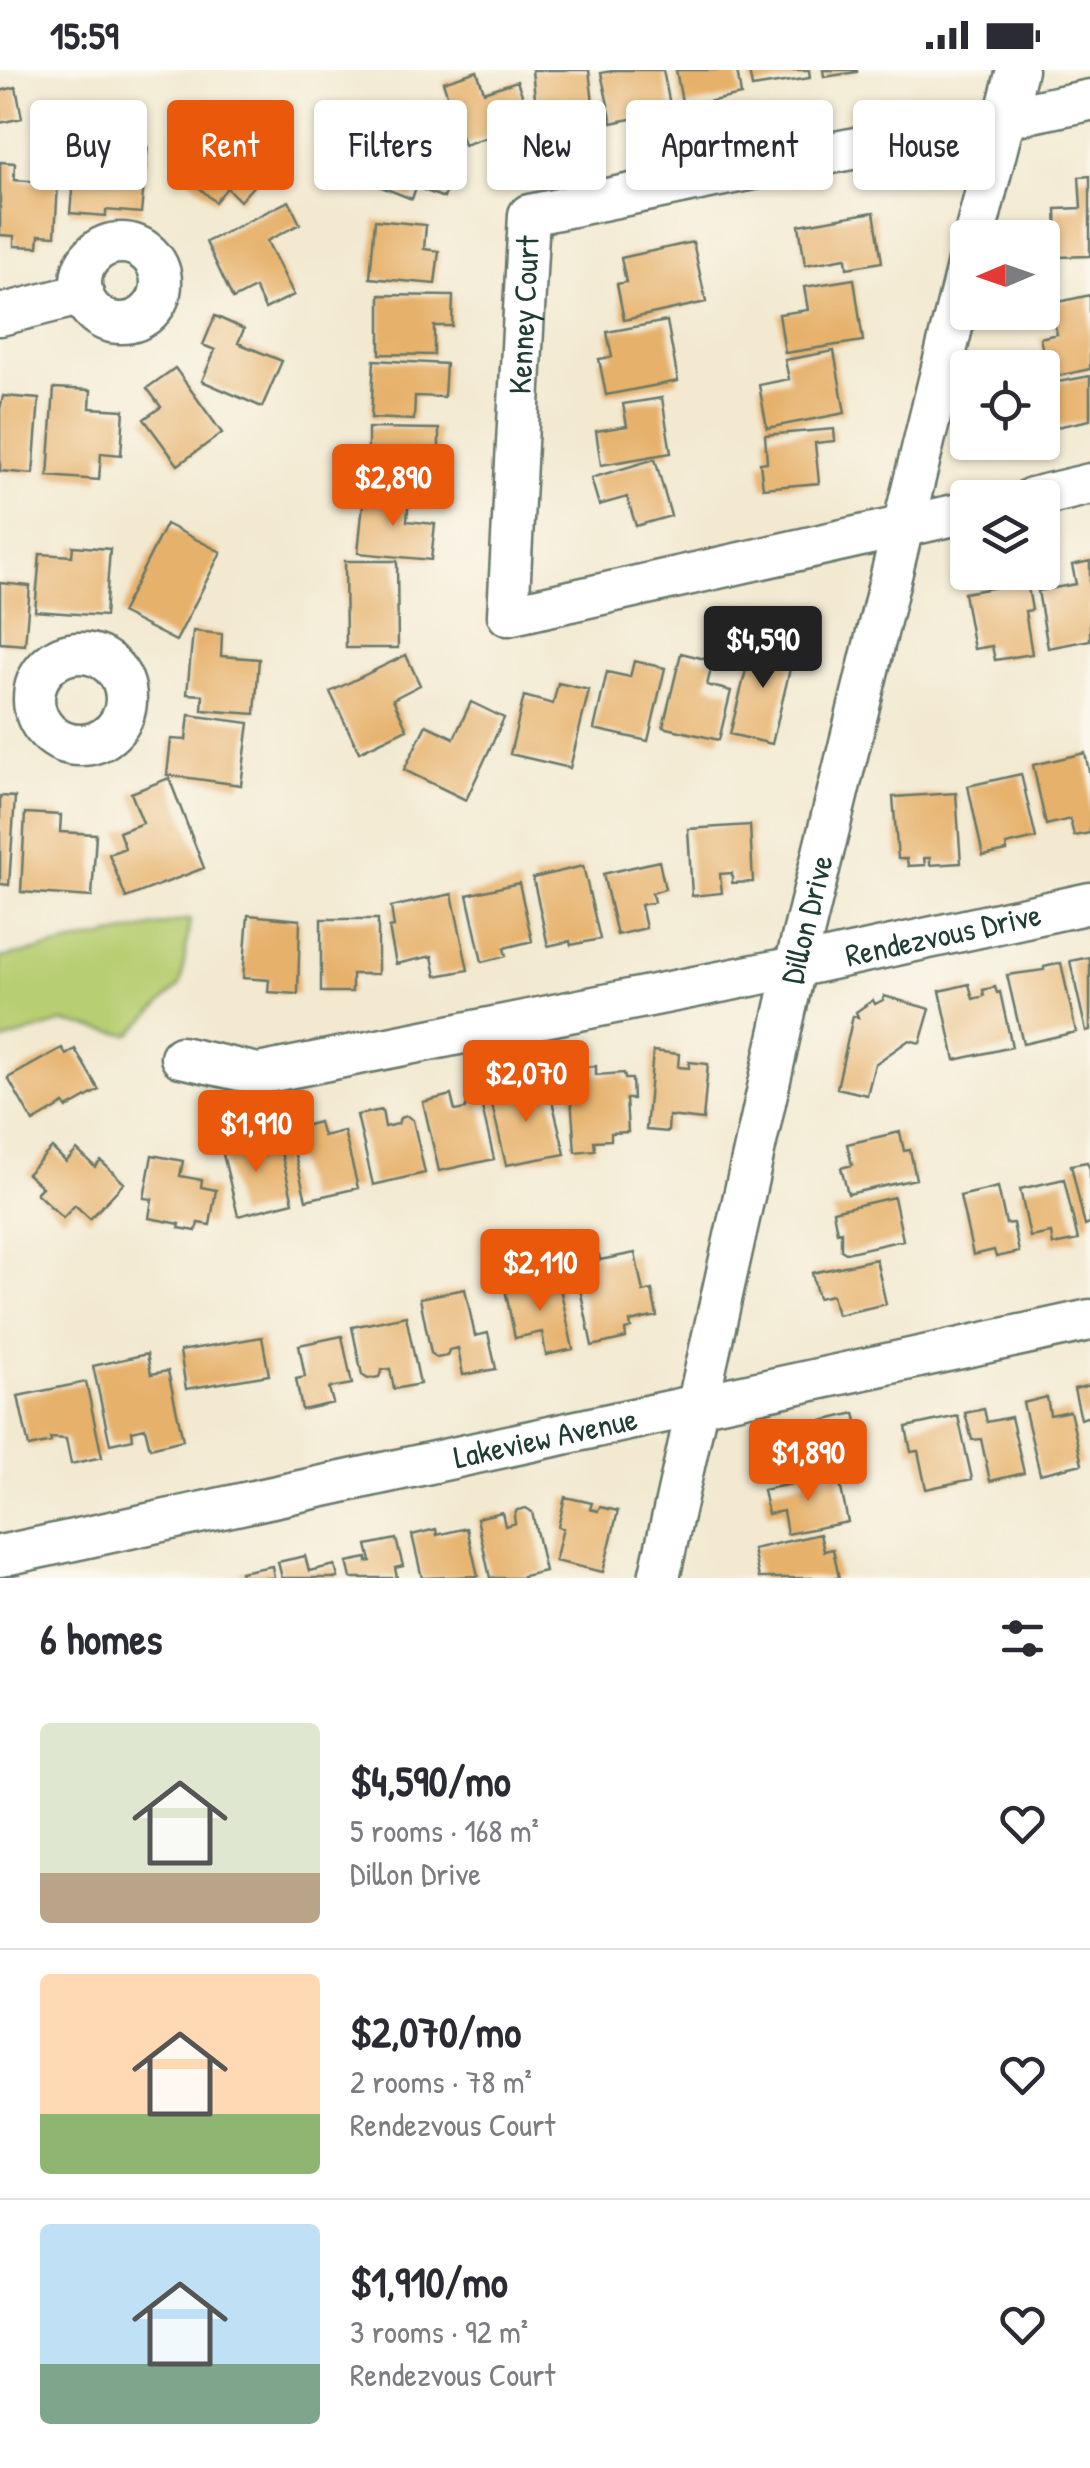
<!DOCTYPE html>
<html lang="en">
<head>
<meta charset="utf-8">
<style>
  :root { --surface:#fff; --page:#f7f7f7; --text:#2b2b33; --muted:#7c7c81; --line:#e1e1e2; --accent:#ea580c }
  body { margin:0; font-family:"Patrick Hand",sans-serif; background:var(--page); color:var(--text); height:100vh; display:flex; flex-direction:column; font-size:38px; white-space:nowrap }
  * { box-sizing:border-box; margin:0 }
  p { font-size:32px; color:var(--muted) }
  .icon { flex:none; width:55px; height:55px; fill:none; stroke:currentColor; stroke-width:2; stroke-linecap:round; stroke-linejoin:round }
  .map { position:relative; height:1508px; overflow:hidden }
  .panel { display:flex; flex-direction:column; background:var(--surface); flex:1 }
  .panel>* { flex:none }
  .guide { position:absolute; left:30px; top:30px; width:1030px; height:90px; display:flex; gap:20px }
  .needle { width:65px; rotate:268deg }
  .buttons { position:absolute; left:950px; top:150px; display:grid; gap:20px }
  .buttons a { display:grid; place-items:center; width:110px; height:110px; border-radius:10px; background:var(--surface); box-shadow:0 2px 8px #0004; font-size:50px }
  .price { position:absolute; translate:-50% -85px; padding:0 22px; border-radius:10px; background:var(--accent); color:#fff; font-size:32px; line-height:65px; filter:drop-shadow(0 2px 5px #0008) }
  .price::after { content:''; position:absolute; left:50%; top:60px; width:30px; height:22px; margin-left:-15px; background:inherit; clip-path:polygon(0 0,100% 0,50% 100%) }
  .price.selected { background:#222; color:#fff }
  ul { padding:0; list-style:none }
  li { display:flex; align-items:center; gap:30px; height:250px; padding:0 40px }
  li+li { border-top:2px solid var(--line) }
  li span { display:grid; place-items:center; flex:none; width:280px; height:200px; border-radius:10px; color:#555 }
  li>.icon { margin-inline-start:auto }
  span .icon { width:120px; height:120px; fill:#fffc; stroke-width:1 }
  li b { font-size:42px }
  h2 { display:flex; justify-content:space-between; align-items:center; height:120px; padding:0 40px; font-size:42px }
  .tag { padding:0 35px; border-radius:10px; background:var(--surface); box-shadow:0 2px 8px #0004; font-size:35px; line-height:90px }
  .tag.selected { background:var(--accent); color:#fff }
  .status { display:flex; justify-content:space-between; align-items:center; height:70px; padding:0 50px; background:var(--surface); direction:ltr }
  .status svg { height:28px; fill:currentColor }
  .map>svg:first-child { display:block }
  .green { fill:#b8ce72; stroke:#6c8653; stroke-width:2.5 }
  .building { fill:#e6b16a }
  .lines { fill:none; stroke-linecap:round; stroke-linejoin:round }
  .minor-casing { stroke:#69796b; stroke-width:45 }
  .minor { stroke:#fff; stroke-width:40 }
  .labels { text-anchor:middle; stroke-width:8; stroke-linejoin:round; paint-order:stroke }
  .street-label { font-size:32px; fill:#1f3d34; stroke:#fbf7ec }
</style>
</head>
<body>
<div class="status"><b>15:59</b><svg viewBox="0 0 49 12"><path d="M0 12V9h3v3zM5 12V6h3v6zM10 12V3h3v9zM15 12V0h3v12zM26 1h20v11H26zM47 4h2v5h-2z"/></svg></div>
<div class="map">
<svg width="1090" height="1508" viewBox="0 0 1090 1508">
  <rect width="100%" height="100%" fill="#fbf7ec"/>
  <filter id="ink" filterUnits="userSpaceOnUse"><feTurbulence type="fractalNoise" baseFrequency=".01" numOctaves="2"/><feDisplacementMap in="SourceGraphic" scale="20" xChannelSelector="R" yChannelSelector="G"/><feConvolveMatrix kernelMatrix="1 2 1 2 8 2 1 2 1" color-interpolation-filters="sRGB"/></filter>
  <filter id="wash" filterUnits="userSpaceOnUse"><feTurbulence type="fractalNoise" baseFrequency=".0048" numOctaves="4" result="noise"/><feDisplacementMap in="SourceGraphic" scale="40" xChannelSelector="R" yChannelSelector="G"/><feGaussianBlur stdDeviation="2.25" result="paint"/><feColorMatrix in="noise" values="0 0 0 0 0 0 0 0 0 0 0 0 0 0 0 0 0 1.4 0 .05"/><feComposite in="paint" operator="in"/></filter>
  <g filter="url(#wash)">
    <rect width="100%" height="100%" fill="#f2e9d0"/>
    <path class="green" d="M 190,849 L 181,914 L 130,965 L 63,952 L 0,972 L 0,888 Z"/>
    <g id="blocks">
      <path class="building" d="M 532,0 L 589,0 L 596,58 L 569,61 L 565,33 L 536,37 Z
        M 617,0 L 663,0 L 671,40 L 612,53 L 601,3 Z
        M 676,0 L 737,0 L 741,25 L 683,37 Z
        M 749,0 L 809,0 L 810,8 L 752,17 Z
        M 823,0 L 857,0 L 857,2 L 824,7 Z
        M 477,1 L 484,22 L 517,11 L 532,52 L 464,75 L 443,12 Z
        M 16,17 L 22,48 L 0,53 L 0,21 Z
        M 220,44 L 248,69 L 256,60 L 282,84 L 240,131 L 227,118 L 215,132 L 174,95 Z
        M 398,68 L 438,84 L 432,99 L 452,107 L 444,128 L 416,117 L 412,129 L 356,107 L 366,81 L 389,90 Z
        M 111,73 L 148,76 L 141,143 L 106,140 L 106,146 L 70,143 L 75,89 L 92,90 L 93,76 L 110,78 Z
        M 0,92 L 15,93 L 14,110 L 58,113 L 55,166 L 39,165 L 38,177 L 14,176 L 14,166 L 0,165 Z
        M 1090,106 L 1090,186 L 1058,187 L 1056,139 L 1081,138 L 1079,107 Z
        M 289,131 L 300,154 L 267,171 L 294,225 L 265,239 L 255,218 L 233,229 L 206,172 Z
        M 874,142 L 882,192 L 847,198 L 846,188 L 805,195 L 799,155 Z
        M 375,150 L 426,155 L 424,179 L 439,181 L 435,214 L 370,208 Z
        M 693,172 L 706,232 L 624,250 L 617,214 L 626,212 L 621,188 Z
        M 854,209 L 863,271 L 785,283 L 779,244 L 808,240 L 804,217 Z
        M 380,225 L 453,226 L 452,256 L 434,256 L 434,285 L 380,284 Z
        M 1090,225 L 1090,299 L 1049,308 L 1040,268 L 1057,264 L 1050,234 Z
        M 215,246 L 244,259 L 238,273 L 282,291 L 262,337 L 202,311 L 215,280 L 203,275 Z
        M 667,251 L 678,311 L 606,325 L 599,289 L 612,287 L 607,262 Z
        M 834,281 L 845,343 L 767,358 L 759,315 L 789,309 L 785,290 Z
        M 374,290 L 446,294 L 444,327 L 415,326 L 414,350 L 371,348 Z
        M 175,298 L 222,363 L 178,395 L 144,349 L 161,337 L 147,318 Z
        M 1090,306 L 1090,350 L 1042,360 L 1042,315 Z
        M 54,318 L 91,320 L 90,338 L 124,340 L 121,385 L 101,383 L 99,410 L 48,406 Z
        M 3,326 L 39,329 L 33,404 L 0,401 L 0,339 Z
        M 662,328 L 671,383 L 601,395 L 596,361 L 627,356 L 623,334 Z
        M 368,358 L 439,359 L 439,397 L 403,397 L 403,416 L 368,416 Z
        M 834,359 L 835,371 L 815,373 L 819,413 L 763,418 L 760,393 L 767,392 L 765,365 Z
        M 655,389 L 671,446 L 636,456 L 627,427 L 599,435 L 591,408 Z
        M 364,423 L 409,428 L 407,451 L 435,454 L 431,490 L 358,483 Z
        M 166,454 L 221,482 L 176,571 L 121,543 Z
        M 73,476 L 110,479 L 105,546 L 35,541 L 40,484 L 72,486 Z
        M 345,491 L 397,491 L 398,578 L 346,578 Z
        M 1090,491 L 1090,570 L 1048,578 L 1038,521 L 1076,514 L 1072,495 Z
        M 1027,512 L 1032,540 L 1025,541 L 1032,584 L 995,590 L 992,576 L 974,579 L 964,523 Z
        M 0,513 L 30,516 L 25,575 L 0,573 Z
        M 193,561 L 222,564 L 221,586 L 259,589 L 255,644 L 202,640 L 203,625 L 187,624 Z
        M 754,568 L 795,578 L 772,674 L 730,664 Z
        M 681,583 L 713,591 L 707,615 L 731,621 L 719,670 L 663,657 Z
        M 406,585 L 420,615 L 393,629 L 407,659 L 359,682 L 330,622 Z
        M 634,591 L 665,598 L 648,671 L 594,659 L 607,602 L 630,607 Z
        M 558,613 L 589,620 L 570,698 L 510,684 L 524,626 L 553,634 Z
        M 471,632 L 504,648 L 466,730 L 404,700 L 426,655 L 454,668 Z
        M 189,645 L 249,653 L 241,715 L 167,705 L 171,669 L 186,670 Z
        M 1085,683 L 1090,706 L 1090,763 L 1074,766 L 1070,749 L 1046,755 L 1033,695 Z
        M 1021,704 L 1036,768 L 1006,775 L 1007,781 L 983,786 L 968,716 Z
        M 169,708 L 204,798 L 126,828 L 109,784 L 125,778 L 119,762 L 143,753 L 131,723 Z
        M 956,723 L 961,793 L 930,795 L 930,788 L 924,788 L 925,795 L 908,796 L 907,789 L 898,789 L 893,727 Z
        M 0,726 L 15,727 L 9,815 L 0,814 Z
        M 25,743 L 61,745 L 60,762 L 96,764 L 92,827 L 21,822 Z
        M 750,755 L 753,812 L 732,813 L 732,803 L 720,804 L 722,823 L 692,826 L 688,759 Z
        M 659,791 L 665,819 L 652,823 L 654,832 L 641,835 L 646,858 L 617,865 L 603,804 Z
        M 583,796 L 600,869 L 571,875 L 570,871 L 548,876 L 533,808 Z
        M 519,813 L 532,871 L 504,878 L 506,886 L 482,892 L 467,825 Z
        M 452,824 L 468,900 L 436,906 L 432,886 L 396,894 L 389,858 L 394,857 L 391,837 Z
        M 248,845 L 300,850 L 298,924 L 268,922 L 269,910 L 243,908 Z
        M 321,849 L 378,849 L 378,904 L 352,904 L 352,922 L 321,922 Z
        M 1090,887 L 1090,960 L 1086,961 L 1070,891 Z
        M 1061,893 L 1076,962 L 1023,974 L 1007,905 L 1044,900 L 1044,897 Z
        M 969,914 L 973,929 L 984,926 L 983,920 L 995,917 L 997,923 L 1000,922 L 1012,977 L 955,990 L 940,921 Z
        M 884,926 L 930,939 L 920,973 L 909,970 L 875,994 L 867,1025 L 837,1018 L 853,946 L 858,947 L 856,942 L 873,930 L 875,934 L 883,930 Z
        M 62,978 L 66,985 L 75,979 L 99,1020 L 67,1038 L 64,1034 L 33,1052 L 8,1008 Z
        M 653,981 L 679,984 L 678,997 L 689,998 L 689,992 L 708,994 L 703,1050 L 669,1046 L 668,1062 L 646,1060 Z
        M 596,996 L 596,1005 L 624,1003 L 625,1009 L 632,1009 L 633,1029 L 626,1029 L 628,1062 L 611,1063 L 611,1070 L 594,1071 L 595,1080 L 575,1082 L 569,998 Z
        M 522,1014 L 525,1025 L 550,1022 L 565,1084 L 506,1095 L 489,1022 Z
        M 451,1025 L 455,1041 L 465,1039 L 467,1033 L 481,1033 L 494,1089 L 439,1101 L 423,1032 Z
        M 382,1040 L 385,1057 L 398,1054 L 400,1048 L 407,1046 L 413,1050 L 425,1103 L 373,1115 L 357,1045 Z
        M 319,1052 L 323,1066 L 344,1061 L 358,1118 L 306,1130 L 289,1060 Z
        M 900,1062 L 904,1081 L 910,1080 L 916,1109 L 848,1124 L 841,1098 L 852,1095 L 847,1074 Z
        M 255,1064 L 258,1079 L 279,1074 L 293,1132 L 238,1146 L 220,1072 Z
        M 52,1078 L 66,1092 L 77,1080 L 95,1097 L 101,1091 L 124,1113 L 90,1149 L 75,1135 L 63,1148 L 36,1123 L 42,1117 L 27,1104 Z
        M 152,1085 L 183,1091 L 180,1106 L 202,1110 L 201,1117 L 216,1120 L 210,1155 L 198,1153 L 196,1161 L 179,1158 L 180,1154 L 149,1148 L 152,1129 L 144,1128 Z
        M 1087,1092 L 1090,1099 L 1090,1154 L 1085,1156 L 1071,1095 Z
        M 1064,1109 L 1078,1170 L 1053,1175 L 1051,1163 L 1030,1167 L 1020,1119 Z
        M 998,1117 L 1006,1154 L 1013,1153 L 1019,1182 L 996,1187 L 994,1180 L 973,1185 L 960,1126 Z
        M 894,1127 L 903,1170 L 846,1183 L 841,1180 L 841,1161 L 837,1162 L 833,1141 Z
        M 635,1183 L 643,1222 L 652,1220 L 657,1246 L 630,1252 L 631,1258 L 625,1260 L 626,1268 L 592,1276 L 574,1190 L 599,1185 L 600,1190 Z
        M 876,1189 L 886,1234 L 837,1245 L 832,1225 L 818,1228 L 812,1203 Z
        M 558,1208 L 573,1279 L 546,1285 L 542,1262 L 515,1268 L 505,1219 Z
        M 465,1219 L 475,1266 L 488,1263 L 496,1299 L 463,1305 L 458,1278 L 449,1280 L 447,1286 L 437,1288 L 431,1283 L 420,1228 Z
        M 406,1246 L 420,1314 L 394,1319 L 390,1299 L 382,1300 L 379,1307 L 368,1309 L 362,1305 L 352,1257 Z
        M 342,1266 L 352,1314 L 329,1318 L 333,1333 L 302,1340 L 296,1309 L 305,1307 L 299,1275 Z
        M 262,1267 L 269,1305 L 186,1319 L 180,1281 Z
        M 147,1284 L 151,1304 L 168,1301 L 183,1370 L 150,1378 L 145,1358 L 132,1361 L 133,1369 L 110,1374 L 93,1296 Z
        M 86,1312 L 102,1387 L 71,1394 L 66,1369 L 50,1368 L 51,1372 L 29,1377 L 18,1326 Z
        M 1090,1315 L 1090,1346 L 1081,1349 L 1074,1319 Z
        M 1047,1327 L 1050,1345 L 1070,1341 L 1082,1394 L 1040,1404 L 1023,1333 Z
        M 984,1339 L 987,1352 L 1011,1347 L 1024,1403 L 990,1411 L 981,1369 L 972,1370 L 965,1343 Z
        M 855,1343 L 865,1386 L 788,1405 L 782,1378 L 801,1373 L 797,1357 Z
        M 958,1346 L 972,1409 L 926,1419 L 918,1381 L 911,1382 L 906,1357 Z
        M 838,1404 L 848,1452 L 787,1464 L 783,1441 L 768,1444 L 763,1420 Z
        M 565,1427 L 592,1433 L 590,1439 L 598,1441 L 600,1437 L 618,1441 L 603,1502 L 555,1491 L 563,1458 L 558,1457 Z
        M 526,1438 L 532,1442 L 545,1501 L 523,1506 L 524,1508 L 490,1508 L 477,1448 L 502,1442 L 505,1456 L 515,1453 L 514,1446 L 517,1440 Z
        M 467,1458 L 478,1506 L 422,1508 L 412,1465 L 436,1459 L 437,1465 Z
        M 820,1464 L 824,1481 L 833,1479 L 839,1508 L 759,1508 L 753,1479 Z
        M 396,1469 L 403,1496 L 395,1498 L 397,1508 L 351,1508 L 347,1492 L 367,1488 L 367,1492 L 371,1491 L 367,1475 Z
        M 305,1486 L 309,1501 L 335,1495 L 338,1508 L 282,1508 L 278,1492 Z
        M 272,1496 L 274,1508 L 241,1508 L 240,1502 Z"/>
    </g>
  </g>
  <g filter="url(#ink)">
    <use href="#blocks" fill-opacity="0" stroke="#69796b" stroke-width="2.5"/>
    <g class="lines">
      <defs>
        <g id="minor">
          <path d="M 974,168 L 1017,0"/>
          <circle cx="121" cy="213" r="40"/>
          <path d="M 0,245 L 83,224"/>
          <path d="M 1032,428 L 1090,414"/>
          <path id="s1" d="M 968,442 L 508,545 L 529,145 L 1090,30"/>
          <circle cx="80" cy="629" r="46"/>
          <path id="s2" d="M 181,987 L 258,1004 L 795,897 L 1090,833"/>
          <path id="s3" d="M 0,1486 L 1090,1250"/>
          <path id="s4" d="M 659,1508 L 795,897 L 968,192"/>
        </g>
      </defs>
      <use href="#minor" class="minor-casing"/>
      <use href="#minor" class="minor"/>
    </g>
  </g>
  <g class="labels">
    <g class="street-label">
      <text dy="11" stroke="none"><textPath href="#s1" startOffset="772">Kenney Court</textPath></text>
      <text dy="11" stroke="none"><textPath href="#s4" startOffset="675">Dillon Drive</textPath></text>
      <text dy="11" stroke="none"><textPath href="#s2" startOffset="778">Rendezvous Drive</textPath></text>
      <text dy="11" stroke="none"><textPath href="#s3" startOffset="558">Lakeview Avenue</textPath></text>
    </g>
  </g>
</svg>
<div class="buttons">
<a><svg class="needle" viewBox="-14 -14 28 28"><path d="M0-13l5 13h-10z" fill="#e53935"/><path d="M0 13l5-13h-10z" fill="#7c7c81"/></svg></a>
<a><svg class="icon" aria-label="locate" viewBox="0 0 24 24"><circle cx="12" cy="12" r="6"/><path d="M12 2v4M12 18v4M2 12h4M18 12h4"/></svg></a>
<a><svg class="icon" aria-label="layers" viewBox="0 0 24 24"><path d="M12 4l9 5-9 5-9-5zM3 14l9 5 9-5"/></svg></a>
</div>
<b class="price" style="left:393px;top:459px">$2,890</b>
<b class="price selected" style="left:763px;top:621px">$4,590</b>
<b class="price" style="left:526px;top:1055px">$2,070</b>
<b class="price" style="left:256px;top:1105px">$1,910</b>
<b class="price" style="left:540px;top:1244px">$2,110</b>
<b class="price" style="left:808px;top:1434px">$1,890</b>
<div class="guide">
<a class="tag">Buy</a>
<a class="tag selected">Rent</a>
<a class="tag">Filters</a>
<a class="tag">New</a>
<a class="tag">Apartment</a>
<a class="tag">House</a>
</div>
</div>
<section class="panel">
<h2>6 homes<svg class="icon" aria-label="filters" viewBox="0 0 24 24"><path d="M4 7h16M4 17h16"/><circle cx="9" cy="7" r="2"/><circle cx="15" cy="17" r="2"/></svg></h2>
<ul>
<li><span style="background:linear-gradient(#dfe7d0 75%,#b9a48a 0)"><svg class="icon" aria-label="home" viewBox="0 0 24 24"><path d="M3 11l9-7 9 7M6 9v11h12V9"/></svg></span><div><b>$4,590/mo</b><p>5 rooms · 168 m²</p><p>Dillon Drive</p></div><svg class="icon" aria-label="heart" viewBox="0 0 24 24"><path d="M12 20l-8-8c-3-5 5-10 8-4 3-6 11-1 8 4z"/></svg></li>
<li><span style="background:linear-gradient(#ffd9b3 70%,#8fb573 0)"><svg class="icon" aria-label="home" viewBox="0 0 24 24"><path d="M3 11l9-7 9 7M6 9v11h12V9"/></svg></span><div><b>$2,070/mo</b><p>2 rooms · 78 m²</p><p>Rendezvous Court</p></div><svg class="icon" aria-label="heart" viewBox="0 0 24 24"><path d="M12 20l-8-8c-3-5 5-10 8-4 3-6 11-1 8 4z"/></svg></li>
<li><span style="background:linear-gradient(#bfe0f5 70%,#7fa58c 0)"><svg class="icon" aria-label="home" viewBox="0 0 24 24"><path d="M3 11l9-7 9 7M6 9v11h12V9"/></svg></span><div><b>$1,910/mo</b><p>3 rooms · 92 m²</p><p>Rendezvous Court</p></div><svg class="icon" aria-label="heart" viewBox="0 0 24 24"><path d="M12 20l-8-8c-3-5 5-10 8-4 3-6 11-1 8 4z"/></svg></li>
</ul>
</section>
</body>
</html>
